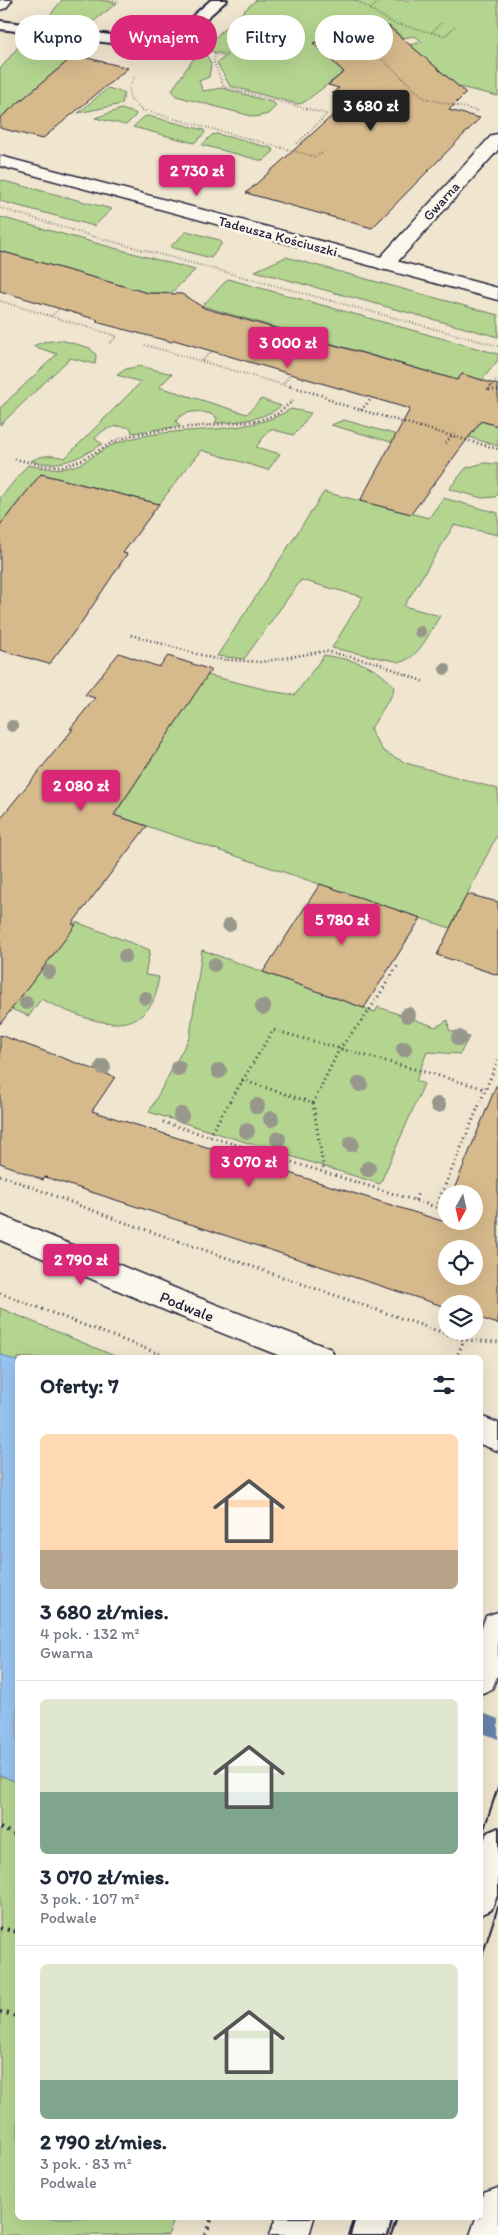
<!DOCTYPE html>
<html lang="pl">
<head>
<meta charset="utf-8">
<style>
  :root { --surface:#fff; --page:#f2f2f3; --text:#1f2937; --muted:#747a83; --line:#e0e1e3; --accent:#db2777 }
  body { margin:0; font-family:Itim,sans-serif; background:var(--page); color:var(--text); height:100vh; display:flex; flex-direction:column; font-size:19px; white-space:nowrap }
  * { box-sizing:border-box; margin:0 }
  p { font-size:16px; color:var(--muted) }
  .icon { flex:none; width:28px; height:28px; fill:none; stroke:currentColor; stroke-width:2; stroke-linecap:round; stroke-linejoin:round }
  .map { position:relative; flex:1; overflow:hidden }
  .details { position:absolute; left:15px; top:1355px; width:468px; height:865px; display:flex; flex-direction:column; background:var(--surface); border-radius:8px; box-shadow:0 5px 20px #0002 }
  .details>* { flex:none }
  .guide { position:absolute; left:15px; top:15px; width:469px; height:45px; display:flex; gap:10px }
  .needle { width:32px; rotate:188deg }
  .controls { position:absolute; left:438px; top:1185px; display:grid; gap:10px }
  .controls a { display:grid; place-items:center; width:45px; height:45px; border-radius:50%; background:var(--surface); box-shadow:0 5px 20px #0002; font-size:25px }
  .price { position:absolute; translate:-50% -42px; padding:0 11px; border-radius:5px; background:var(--accent); color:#fff; font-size:16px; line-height:32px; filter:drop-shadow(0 1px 2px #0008) }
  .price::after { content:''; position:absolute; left:50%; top:30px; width:15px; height:11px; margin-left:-8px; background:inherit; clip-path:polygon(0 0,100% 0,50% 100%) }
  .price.active { background:#222; color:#fff }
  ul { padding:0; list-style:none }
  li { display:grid; align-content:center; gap:10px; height:265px; padding:0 25px }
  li+li { border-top:1px solid var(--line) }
  li span { display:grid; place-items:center; height:155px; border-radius:8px; color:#555 }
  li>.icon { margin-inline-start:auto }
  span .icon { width:90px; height:90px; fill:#fffc; stroke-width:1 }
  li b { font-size:21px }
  h2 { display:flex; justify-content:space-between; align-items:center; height:60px; padding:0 25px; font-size:21px }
  .tag { padding:0 18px; border-radius:22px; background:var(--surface); box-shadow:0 5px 20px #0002; font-size:18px; line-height:45px }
  .tag.active { background:var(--accent); color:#fff }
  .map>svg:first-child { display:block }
  .green { fill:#b4d58f; stroke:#6b7c65 }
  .water { fill:#98c4f2; stroke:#6983a9 }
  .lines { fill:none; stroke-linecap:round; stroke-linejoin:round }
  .stream { fill:#6983a9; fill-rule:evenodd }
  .building { fill:#d7ba8c; stroke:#22223b; fill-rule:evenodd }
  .lane-casing { stroke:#22223b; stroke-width:4 }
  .street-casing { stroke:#22223b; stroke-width:3 }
  .secondary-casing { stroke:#22223b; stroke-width:3 }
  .path-far3 { stroke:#22223b; stroke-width:2; stroke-dasharray:0.5 2.5; stroke-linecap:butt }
  .path-far2 { stroke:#22223b; stroke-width:2.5; stroke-dasharray:1 3; stroke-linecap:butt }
  .path-far1 { stroke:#22223b; stroke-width:3; stroke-dasharray:1 4; stroke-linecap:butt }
  .path { stroke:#22223b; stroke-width:4; stroke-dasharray:2 5; stroke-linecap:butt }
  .lane { fill:#fbf7ec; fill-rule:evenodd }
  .street { fill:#fbf7ec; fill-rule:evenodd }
  .secondary { fill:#fbf7ec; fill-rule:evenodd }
  .tram { stroke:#22223b; stroke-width:2 }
  .tree { fill:#97978b }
  .labels { text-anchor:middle; stroke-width:5; stroke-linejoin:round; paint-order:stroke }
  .far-street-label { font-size:14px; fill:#22223b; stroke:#fbf7ec }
  .street-label { font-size:16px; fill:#22223b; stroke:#fbf7ec }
</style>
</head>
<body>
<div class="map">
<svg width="498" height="2235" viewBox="0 0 498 2235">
  <rect width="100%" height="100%" fill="#f0e5cf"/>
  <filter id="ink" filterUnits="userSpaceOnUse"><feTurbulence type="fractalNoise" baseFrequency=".02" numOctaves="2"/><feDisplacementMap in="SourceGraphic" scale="10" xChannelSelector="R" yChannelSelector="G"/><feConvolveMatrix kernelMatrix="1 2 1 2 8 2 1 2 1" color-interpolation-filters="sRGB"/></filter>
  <g filter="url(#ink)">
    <path class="green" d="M 62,0 L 99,0 L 117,3 L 85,28 L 39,22 L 41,19 L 46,20 Z
      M 256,0 L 498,0 L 498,96 L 459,87 L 410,45 L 422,42 L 415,36 L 403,38 L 389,26 L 313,43 L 344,72 L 303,103 L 297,104 L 230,86 L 217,63 L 227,55 L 202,49 Z
      M 28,35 L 58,39 L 48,48 L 75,55 L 0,118 L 0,69 Z
      M 198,52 L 207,56 L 211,64 L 209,77 L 199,81 L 203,91 L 222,88 L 274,103 L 276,106 L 268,114 L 255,117 L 176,96 L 172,90 Z
      M 108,88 L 124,93 L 122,104 L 78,113 Z
      M 121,109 L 135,113 L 136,115 L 126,125 L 95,118 Z
      M 148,116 L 204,130 L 205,133 L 194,143 L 133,127 L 144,117 Z
      M 217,134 L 271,148 L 274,151 L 263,161 L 202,145 L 212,135 Z
      M 0,180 L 112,209 L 94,226 L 0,201 Z
      M 0,217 L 195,270 L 171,293 L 147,293 L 0,251 Z
      M 187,231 L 219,240 L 222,243 L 211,258 L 170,247 Z
      M 286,257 L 498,315 L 498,337 L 255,271 Z
      M 228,279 L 498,354 L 498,360 L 482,380 L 462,374 L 457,380 L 202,306 Z
      M 61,340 L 90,348 L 96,355 L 95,364 L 70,358 L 0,425 L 0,408 L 57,354 L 33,346 L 43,342 Z
      M 140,366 L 172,374 L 159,387 L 247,414 L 261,399 L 281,406 C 263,420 238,422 215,423 L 217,419 L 215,416 C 204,410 184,409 176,421 L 180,426 L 132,433 L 131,428 C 118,424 103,427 95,439 L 102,444 C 78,459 60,468 31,461 C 43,454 53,455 65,458 L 141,382 L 117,375 L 126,369 Z
      M 291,409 L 311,413 L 294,435 L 270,429 L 256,447 L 280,454 L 268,470 L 201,450 L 159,504 L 41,474 L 0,525 L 0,498 L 28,465 C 45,469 64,471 80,464 C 94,457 105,447 120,442 C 174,423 242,439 291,409 Z
      M 344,420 L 422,442 L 423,451 L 331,425 Z
      M 481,421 L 498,426 L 498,446 L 469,437 Z
      M 484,463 L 498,464 L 498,494 L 495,497 L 482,498 L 449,489 L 466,468 Z
      M 324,492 L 429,518 L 443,498 L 498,513 L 498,535 L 454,525 L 404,606 L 440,616 C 429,632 420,658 400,662 L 332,648 L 363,597 L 301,580 L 244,659 L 217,656 Z
      M 324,655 C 357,662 369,661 394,686 L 393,693 L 370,730 L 383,751 L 406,763 L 498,789 L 498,833 L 450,928 L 114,815 L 207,675 L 276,692 L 295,695 Z
      M 76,922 L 150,950 L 145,975 L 159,977 C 157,985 157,995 152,1003 C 129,1043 71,1013 41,999 L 29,1016 L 11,1009 Z
      M 202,950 L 375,1012 L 378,1007 L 436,1027 L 448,1020 L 449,1030 L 469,1037 L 460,1054 L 427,1052 L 416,1081 L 424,1084 L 380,1184 L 149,1112 L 190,1036 Z
      M 0,1308 L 117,1357 L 18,1358 L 17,1362 L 0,1354 Z
      M 0,1775 L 18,1782 L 18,2218 L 175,2218 L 168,2235 L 0,2235 Z"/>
    <path class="water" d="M 0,1354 L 18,1362 L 17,1782 L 0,1775 Z"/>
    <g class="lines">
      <path class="stream" d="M 480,1712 L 498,1719 L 498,1739 L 480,1732 Z"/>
    </g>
    <path class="building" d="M 388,26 L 466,93 L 449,110 L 480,118 L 372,228 L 246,193 L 352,98 L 332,93 L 339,88 L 328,85 L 344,72 L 313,43 Z
      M 75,55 L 128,68 L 42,139 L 0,128 L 0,118 Z
      M 0,251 L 148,293 L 182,294 L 204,308 L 457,380 L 462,374 L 498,385 L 498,426 L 481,421 L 411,514 L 360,501 L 410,409 L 174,340 L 172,342 L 96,322 L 98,320 L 0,291 Z
      M 41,474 L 159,504 L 123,553 L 127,554 L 81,623 L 49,664 L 0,650 L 0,525 Z
      M 119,653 L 159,667 L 168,656 L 211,670 L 114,815 L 147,826 L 72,924 L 76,925 L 0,1024 L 0,819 L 73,729 L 70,729 L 95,698 L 85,695 Z
      M 320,884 L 421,918 L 364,1008 L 263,972 Z
      M 467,894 L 498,902 L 498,975 L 437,955 Z
      M 0,1035 L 115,1077 L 92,1111 L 442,1221 L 446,1209 L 446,1221 L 474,1221 L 474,1194 L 452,1194 L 496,1086 L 498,1086 L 498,1324 L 474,1316 L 474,1304 L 446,1304 L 446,1307 L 45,1177 L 43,1180 L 0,1163 ZM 446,1249 L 474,1249 L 474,1276 L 446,1276 Z"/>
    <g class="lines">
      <defs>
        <path id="lane" d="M 211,0 L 227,0 L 170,51 L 165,52 L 127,45 L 0,29 L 0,21 L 127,37 L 162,43 Z
          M 498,1828 L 498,1893 L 491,1910 L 480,1915 L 480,1850 L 487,1833 Z
          M 356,2218 L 392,2218 L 387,2235 L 351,2235 Z"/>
        <path id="street" d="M 498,134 L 498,150 L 392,268 L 385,270 L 378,268 L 376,264 L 378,260 L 492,135 Z"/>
        <path id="secondary" d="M 0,0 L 12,0 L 6,8 L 0,10 Z
          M 0,156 L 498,288 L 498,300 L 0,166 Z
          M 0,1215 L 189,1294 L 331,1349 L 335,1358 L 285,1358 L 169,1312 L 0,1240 Z
          M 480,1416 L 498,1423 L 498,1451 L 480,1444 Z
          M 498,1612 L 498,1674 L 492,1689 L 480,1694 L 480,1632 L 486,1616 Z
          M 498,2188 L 498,2235 L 470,2235 L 476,2218 L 480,2218 L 480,2204 L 484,2193 Z
          M 276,2218 L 314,2218 L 309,2235 L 269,2235 Z"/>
      </defs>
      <use href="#lane" class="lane-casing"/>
      <use href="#street" class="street-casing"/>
      <use href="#secondary" class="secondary-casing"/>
      <path class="path-far3" d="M 107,0 L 119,2
        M 355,0 L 393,23 L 445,36 L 455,26
        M 371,9 L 381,0
        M 432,32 L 441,23
        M 214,54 L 226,56
        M 215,54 L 214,63 L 224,87 L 327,114 L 296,145
        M 383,60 L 424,98 L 478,111
        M 135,75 L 129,89 L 130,99 L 142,110 L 316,157 L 322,153
        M 0,208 L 92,236 L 498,346
        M 0,301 L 117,336 L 108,345
        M 51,316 L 60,308
        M 145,345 L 294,388
        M 202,361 L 211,352
        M 283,384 L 290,375
        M 490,388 L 496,380"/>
      <path class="path-far2" d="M 290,386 L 324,396 L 336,403 L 498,449
        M 488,390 L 491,386
        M 489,390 L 498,390
        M 361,410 L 372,398
        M 446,443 L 454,433
        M 15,459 L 45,466 L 64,466 L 82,460 L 115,441 L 133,435 L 169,429 L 257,421 L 277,414 L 295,399
        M 131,635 L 215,659 L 261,662 L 325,651 L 378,663 L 424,682"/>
      <path class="path-far1" d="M 242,1080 L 313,1103 L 324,1172
        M 313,1103 L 340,1048 L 367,1014 L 398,965
        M 163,1122 L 436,1207 L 498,1060
        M 209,1136 L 273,1030 L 486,1089
        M 0,1175 L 115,1219 L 464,1340 L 498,1342
        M 415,1200 L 418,1193
        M 0,1293 L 170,1358
        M 456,1358 L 464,1340"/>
      <path class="path" d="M 0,1828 L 18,1836
        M 0,1928 L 18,1932
        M 0,2012 L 18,2016
        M 205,2235 L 212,2218"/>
      <use href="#lane" class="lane"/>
      <use href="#street" class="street"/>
      <use href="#secondary" class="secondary"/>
      <path class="tram" d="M 480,1841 L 498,1787
        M 480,1962 L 498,1907
        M 348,2235 L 354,2218
        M 391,2235 L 397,2218"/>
    </g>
    <g class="tree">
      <circle cx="420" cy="632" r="6"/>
      <circle cx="445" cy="669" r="6"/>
      <circle cx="12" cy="726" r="6"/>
      <circle cx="229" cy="925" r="7"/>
      <circle cx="125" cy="956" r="7"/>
      <circle cx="214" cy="965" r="7"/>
      <circle cx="49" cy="972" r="7"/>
      <circle cx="145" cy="998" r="7"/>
      <circle cx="26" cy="1003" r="7"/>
      <circle cx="263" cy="1007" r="8"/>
      <circle cx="408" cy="1015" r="8"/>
      <circle cx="459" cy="1038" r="8"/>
      <circle cx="404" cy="1049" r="8"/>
      <circle cx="103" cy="1067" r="8"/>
      <circle cx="178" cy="1068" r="8"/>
      <circle cx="219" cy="1071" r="8"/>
      <circle cx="360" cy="1084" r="8"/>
      <circle cx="438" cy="1105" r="8"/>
      <circle cx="257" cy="1106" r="8"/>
      <circle cx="181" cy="1115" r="8"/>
      <circle cx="271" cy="1119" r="8"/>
      <circle cx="247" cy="1131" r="8"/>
      <circle cx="278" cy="1139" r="8"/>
      <circle cx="351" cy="1144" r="8"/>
      <circle cx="368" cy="1169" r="8"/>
    </g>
  </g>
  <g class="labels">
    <g class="far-street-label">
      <text transform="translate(441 201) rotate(-48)" y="5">Gwarna</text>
      <text transform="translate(278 236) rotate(15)" y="5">Tadeusza Kościuszki</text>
    </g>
    <g class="street-label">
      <text transform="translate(187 1306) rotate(22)" y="6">Podwale</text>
    </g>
  </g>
</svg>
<div class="controls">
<a><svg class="needle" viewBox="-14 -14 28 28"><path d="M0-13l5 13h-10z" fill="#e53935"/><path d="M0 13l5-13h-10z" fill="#747a83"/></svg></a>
<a><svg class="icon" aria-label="locate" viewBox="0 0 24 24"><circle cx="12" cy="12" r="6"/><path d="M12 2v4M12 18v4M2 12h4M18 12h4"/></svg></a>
<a><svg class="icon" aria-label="layers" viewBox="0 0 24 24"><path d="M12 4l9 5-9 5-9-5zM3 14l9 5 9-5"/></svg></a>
</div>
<b class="price active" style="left:371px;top:132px">3 680 zł</b>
<b class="price" style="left:197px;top:197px">2 730 zł</b>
<b class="price" style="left:288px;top:369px">3 000 zł</b>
<b class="price" style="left:81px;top:812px">2 080 zł</b>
<b class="price" style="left:342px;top:946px">5 780 zł</b>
<b class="price" style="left:249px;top:1188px">3 070 zł</b>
<b class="price" style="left:81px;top:1286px">2 790 zł</b>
<div class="guide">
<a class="tag">Kupno</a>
<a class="tag active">Wynajem</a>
<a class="tag">Filtry</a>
<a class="tag">Nowe</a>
</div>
<section class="details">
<h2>Oferty: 7<svg class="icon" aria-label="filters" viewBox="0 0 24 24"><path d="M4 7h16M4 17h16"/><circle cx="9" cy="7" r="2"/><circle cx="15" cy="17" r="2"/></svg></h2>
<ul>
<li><span style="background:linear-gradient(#ffd9b3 75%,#b9a48a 0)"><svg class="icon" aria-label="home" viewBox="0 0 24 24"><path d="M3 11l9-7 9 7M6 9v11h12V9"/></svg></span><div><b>3 680 zł/mies.</b><p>4 pok. · 132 m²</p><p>Gwarna</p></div></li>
<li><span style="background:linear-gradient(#dfe7d0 60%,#7fa58c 0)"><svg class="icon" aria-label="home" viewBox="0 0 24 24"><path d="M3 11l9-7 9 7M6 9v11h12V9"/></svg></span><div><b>3 070 zł/mies.</b><p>3 pok. · 107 m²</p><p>Podwale</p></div></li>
<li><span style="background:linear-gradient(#dfe7d0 75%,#7fa58c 0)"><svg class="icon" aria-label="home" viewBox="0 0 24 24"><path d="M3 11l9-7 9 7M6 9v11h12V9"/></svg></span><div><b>2 790 zł/mies.</b><p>3 pok. · 83 m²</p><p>Podwale</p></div></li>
</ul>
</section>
</div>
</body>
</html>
